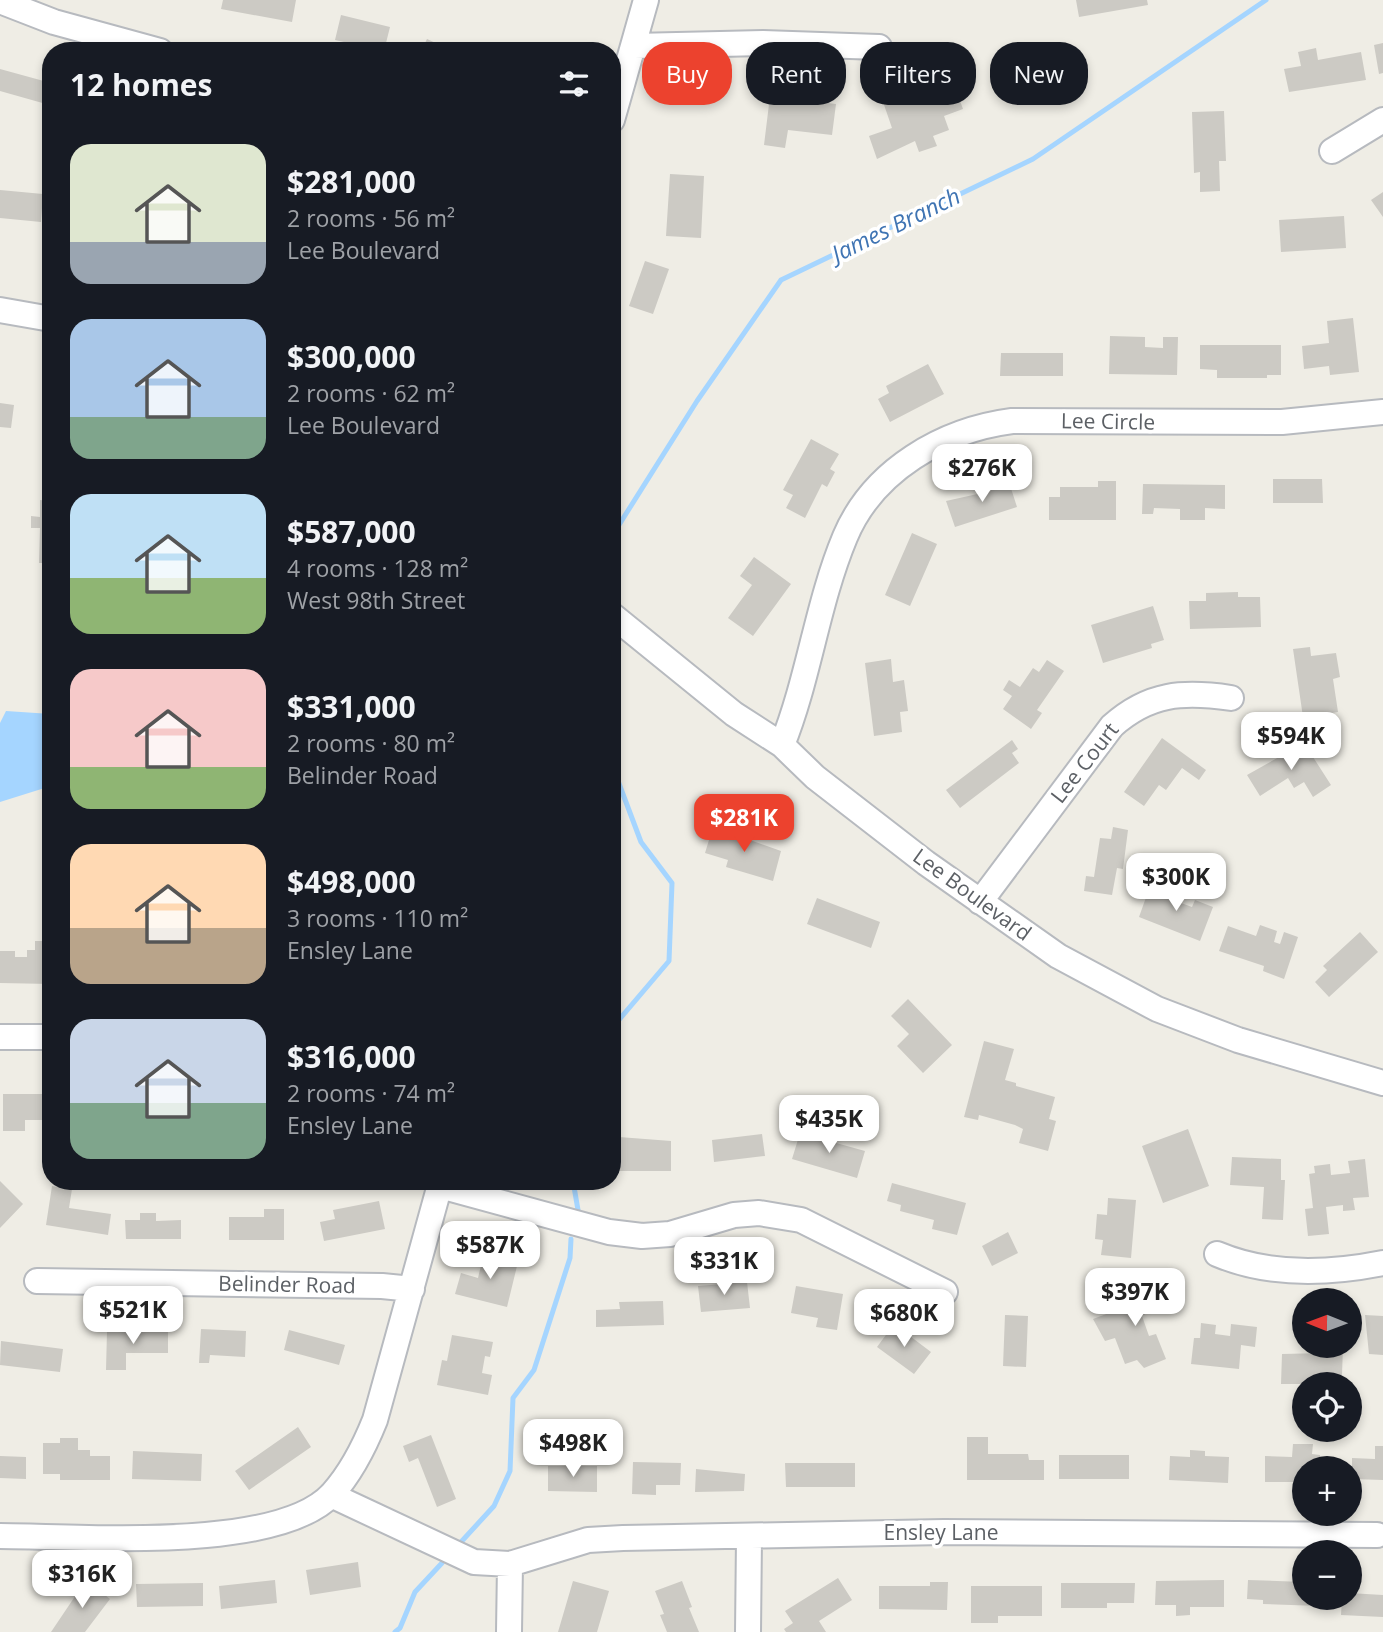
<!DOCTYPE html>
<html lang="en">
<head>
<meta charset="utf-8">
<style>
  :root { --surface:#171b24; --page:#242831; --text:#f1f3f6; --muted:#9ea1a6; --accent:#ec422e }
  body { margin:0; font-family:"Open Sans",sans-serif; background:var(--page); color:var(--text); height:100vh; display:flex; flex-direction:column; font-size:26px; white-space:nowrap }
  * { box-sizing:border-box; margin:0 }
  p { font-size:23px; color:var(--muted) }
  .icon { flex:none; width:38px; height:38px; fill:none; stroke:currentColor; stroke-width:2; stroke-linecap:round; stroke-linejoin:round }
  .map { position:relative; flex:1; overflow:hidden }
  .sheet { position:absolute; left:42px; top:42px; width:579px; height:1148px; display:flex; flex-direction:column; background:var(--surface); border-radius:28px; box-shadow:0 4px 10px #0003 }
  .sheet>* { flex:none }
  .top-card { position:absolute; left:642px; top:42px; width:635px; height:63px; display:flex; gap:14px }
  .needle { width:46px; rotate:271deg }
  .controls { position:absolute; left:1292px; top:1288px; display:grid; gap:14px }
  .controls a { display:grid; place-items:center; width:70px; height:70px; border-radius:50%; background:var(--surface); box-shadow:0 4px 10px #0003; font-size:35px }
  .price { position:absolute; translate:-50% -60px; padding:0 16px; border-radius:14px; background:#fff; color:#222; font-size:23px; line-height:46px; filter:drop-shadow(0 2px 4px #0008) }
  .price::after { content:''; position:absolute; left:50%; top:42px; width:21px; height:16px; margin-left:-10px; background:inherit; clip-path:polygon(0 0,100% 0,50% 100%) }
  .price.on { background:var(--accent); color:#fff }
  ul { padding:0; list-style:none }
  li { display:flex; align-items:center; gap:21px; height:175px; padding:0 28px }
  li span { display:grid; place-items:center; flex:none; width:196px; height:140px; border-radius:21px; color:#555 }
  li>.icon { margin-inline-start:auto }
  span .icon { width:84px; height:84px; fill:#fffc; stroke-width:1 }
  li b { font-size:30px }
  h2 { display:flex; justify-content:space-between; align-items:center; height:84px; padding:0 28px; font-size:30px }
  .pill { padding:0 24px; border-radius:28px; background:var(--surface); box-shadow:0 4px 10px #0003; font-size:24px; line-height:63px }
  .pill.on { background:var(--accent); color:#fff }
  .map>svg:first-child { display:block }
  .water { fill:#a5d5ff }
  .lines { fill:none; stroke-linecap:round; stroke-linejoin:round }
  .stream { stroke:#a5d5ff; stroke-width:5 }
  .building { fill:#cccac4 }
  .minor-casing { stroke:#b7babf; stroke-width:28 }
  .minor { stroke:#fff; stroke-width:24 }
  .labels { text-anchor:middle; stroke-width:7; stroke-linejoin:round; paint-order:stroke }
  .street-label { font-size:21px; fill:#5c6065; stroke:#fff }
  .water-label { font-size:23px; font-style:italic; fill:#3f74b3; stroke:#fff }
</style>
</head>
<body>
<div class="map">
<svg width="1383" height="1632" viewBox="0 0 1383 1632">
  <rect width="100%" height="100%" fill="#efede5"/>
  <path class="water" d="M 6,711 L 51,714 L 51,786 L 0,802 L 0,723 Z"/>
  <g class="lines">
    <path class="stream" d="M 612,536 L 697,401 L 781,280 L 1033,159 L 1266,0
      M 612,765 L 641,842 L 672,883 L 669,961 L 612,1028
      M 573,1181 L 578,1210
      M 461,1542 L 494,1506 L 510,1471 L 513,1398 L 534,1370 L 570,1258 L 571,1239
      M 395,1632 L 400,1628 L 415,1592 L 442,1563"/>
  </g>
  <path class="building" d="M 223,0 L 296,0 L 292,22 L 221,9 Z
    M 1076,0 L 1147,0 L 1148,5 L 1079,17 Z
    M 341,15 L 390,27 L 384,51 L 335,40 Z
    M 427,39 L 442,46 L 439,51 L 421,51 Z
    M 1383,43 L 1383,73 L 1379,74 L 1374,45 Z
    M 1316,48 L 1318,60 L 1361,52 L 1366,80 L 1289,92 L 1284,69 L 1301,66 L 1298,52 Z
    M 0,69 L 51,83 L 51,115 L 43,113 L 46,104 L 0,91 Z
    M 951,76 L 963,109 L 944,116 L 949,130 L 933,136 L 937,146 L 919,152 L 915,141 L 877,159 L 869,136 L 892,128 L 881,96 L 902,88 L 906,100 L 934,90 L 932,83 Z
    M 770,96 L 836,104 L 832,135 L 788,130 L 785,148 L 764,145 Z
    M 1224,111 L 1226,161 L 1219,161 L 1220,191 L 1200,192 L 1200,172 L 1194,173 L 1192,112 Z
    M 670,174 L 704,176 L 701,238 L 666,236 Z
    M 0,190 L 43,194 L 41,222 L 0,218 Z
    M 1383,192 L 1383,217 L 1371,200 Z
    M 1344,216 L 1346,248 L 1281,252 L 1279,220 Z
    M 645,261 L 669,269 L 653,314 L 629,306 Z
    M 1353,318 L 1359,372 L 1330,375 L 1329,366 L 1304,369 L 1302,346 L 1329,343 L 1327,321 Z
    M 1110,336 L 1145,337 L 1145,347 L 1163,348 L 1163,337 L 1178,337 L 1177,375 L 1109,374 Z
    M 1200,345 L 1281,345 L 1281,375 L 1267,375 L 1267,378 L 1217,378 L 1217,370 L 1200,369 Z
    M 1001,353 L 1063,353 L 1063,376 L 1000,376 Z
    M 928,364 L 944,394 L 890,422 L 878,399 L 889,393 L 886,386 Z
    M 0,403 L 14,405 L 11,428 L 0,427 Z
    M 44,418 L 51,418 L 51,443 L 43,443 Z
    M 811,439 L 839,454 L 830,469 L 835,472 L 827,487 L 822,484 L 805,518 L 786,508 L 793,495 L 783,490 Z
    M 1008,479 L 1017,507 L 955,527 L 946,501 L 991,491 L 989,485 Z
    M 1273,479 L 1322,479 L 1323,503 L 1273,503 Z
    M 1098,481 L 1116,481 L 1116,520 L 1049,520 L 1049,497 L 1060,497 L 1060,487 L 1098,487 Z
    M 1143,484 L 1225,485 L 1225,509 L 1205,508 L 1205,520 L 1180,520 L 1180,509 L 1154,508 L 1153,514 L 1142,514 Z
    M 40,500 L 51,501 L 51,563 L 39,563 L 40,528 L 31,528 L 31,516 L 40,517 Z
    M 912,533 L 937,544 L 910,606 L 885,595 Z
    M 754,557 L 791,584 L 753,636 L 728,618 L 752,585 L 740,576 Z
    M 1238,592 L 1238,597 L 1260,597 L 1261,627 L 1190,629 L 1189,601 L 1206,601 L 1206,593 Z
    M 1153,606 L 1164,640 L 1151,644 L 1152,648 L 1103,663 L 1091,625 Z
    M 1310,647 L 1311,656 L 1336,653 L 1340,677 L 1333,679 L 1338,712 L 1303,717 L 1293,649 Z
    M 891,659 L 893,682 L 904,680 L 908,711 L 900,712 L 902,732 L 874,736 L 865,663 Z
    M 1047,660 L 1064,671 L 1037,710 L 1042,713 L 1031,729 L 1003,709 L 1012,696 L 1003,690 L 1009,680 L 1020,687 L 1033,668 L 1039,672 Z
    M 1162,738 L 1206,770 L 1199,780 L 1182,768 L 1166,790 L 1159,785 L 1144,806 L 1124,792 Z
    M 1012,740 L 1018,749 L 1012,753 L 1019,763 L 960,808 L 946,790 Z
    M 1304,743 L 1331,785 L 1313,797 L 1304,782 L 1294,788 L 1288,778 L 1260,796 L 1247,775 Z
    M 713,827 L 781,851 L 773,881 L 726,867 L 728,860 L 705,853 Z
    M 1113,827 L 1128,830 L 1123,869 L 1117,868 L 1112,895 L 1084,891 L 1086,876 L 1094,877 L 1100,838 L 1111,839 Z
    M 1169,888 L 1185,894 L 1181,903 L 1192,907 L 1195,900 L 1213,907 L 1200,941 L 1139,917 L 1149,889 L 1166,896 Z
    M 817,898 L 880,922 L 871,948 L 807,924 Z
    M 1260,925 L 1277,931 L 1274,942 L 1280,944 L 1284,932 L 1298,937 L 1284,979 L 1263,971 L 1264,966 L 1219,951 L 1228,926 L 1256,936 Z
    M 1360,932 L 1378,952 L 1329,997 L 1315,982 L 1327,970 L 1323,966 Z
    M 35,941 L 51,941 L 51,984 L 0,983 L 0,951 L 15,951 L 15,957 L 27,957 L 27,950 L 35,950 Z
    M 908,999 L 952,1045 L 923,1073 L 897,1046 L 909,1034 L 891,1016 Z
    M 984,1041 L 1014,1049 L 1005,1080 L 1016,1083 L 1016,1086 L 1055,1097 L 1049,1119 L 1056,1121 L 1048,1151 L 1019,1143 L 1023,1129 L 1015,1125 L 979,1115 L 978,1120 L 964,1117 Z
    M 3,1094 L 51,1094 L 51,1120 L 25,1120 L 25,1131 L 3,1131 Z
    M 1188,1129 L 1209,1186 L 1163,1203 L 1142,1146 Z
    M 800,1133 L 865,1151 L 857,1178 L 792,1159 Z
    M 762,1134 L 765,1156 L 714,1162 L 712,1140 Z
    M 619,1137 L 671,1141 L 671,1171 L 619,1171 Z
    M 1232,1157 L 1281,1159 L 1281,1180 L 1285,1180 L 1283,1220 L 1262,1219 L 1264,1187 L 1230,1185 Z
    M 1365,1159 L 1369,1197 L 1353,1198 L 1355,1210 L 1343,1211 L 1343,1205 L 1326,1207 L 1329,1234 L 1308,1236 L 1305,1209 L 1313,1208 L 1309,1174 L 1315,1173 L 1314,1166 L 1330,1164 L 1331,1175 L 1350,1173 L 1348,1161 Z
    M 0,1181 L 23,1204 L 0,1228 Z
    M 892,1183 L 966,1203 L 957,1235 L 932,1229 L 934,1220 L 900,1211 L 901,1205 L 887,1201 Z
    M 52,1186 L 72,1189 L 69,1208 L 111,1214 L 108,1235 L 46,1225 Z
    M 1108,1198 L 1136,1200 L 1131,1258 L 1101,1255 L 1103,1240 L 1095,1239 L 1097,1214 L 1107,1215 Z
    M 379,1201 L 385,1229 L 324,1241 L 320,1222 L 335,1219 L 333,1210 Z
    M 264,1209 L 284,1209 L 284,1240 L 229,1240 L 229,1217 L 264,1217 Z
    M 140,1213 L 156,1213 L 156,1221 L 181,1220 L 181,1239 L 126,1239 L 125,1220 L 140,1220 Z
    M 1008,1232 L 1018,1253 L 992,1266 L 982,1246 Z
    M 484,1253 L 518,1262 L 507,1307 L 455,1294 L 461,1273 L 478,1278 Z
    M 1157,1281 L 1169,1299 L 1142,1316 L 1149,1336 L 1156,1334 L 1166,1359 L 1144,1368 L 1137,1360 L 1125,1364 L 1115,1338 L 1105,1341 L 1093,1319 L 1125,1307 Z
    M 747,1282 L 750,1308 L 701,1312 L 698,1286 Z
    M 796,1286 L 843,1294 L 837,1330 L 816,1327 L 818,1318 L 791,1313 Z
    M 663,1301 L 664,1325 L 596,1327 L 596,1310 L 620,1309 L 619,1302 Z
    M 1005,1315 L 1028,1316 L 1026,1367 L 1003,1366 Z
    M 1365,1315 L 1383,1316 L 1383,1355 L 1369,1354 Z
    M 1201,1323 L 1216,1325 L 1215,1334 L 1230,1336 L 1231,1324 L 1257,1327 L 1255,1347 L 1241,1345 L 1239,1369 L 1191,1364 L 1194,1338 L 1200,1338 Z
    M 894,1324 L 931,1352 L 914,1374 L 877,1347 Z
    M 201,1329 L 246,1331 L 245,1357 L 210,1355 L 209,1363 L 199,1363 Z
    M 289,1330 L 345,1345 L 339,1365 L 284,1350 Z
    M 107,1331 L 168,1331 L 168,1353 L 126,1353 L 126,1370 L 106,1370 Z
    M 452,1335 L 493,1342 L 490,1357 L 485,1356 L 482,1373 L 492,1375 L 488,1395 L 437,1385 L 442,1360 L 447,1361 Z
    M 1,1341 L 63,1349 L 60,1372 L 0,1365 Z
    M 1324,1346 L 1343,1346 L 1342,1375 L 1335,1374 L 1334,1384 L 1281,1384 L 1282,1354 L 1324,1353 Z
    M 298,1427 L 311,1447 L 249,1490 L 235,1471 Z
    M 431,1435 L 456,1499 L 437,1507 L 418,1458 L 409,1462 L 403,1446 Z
    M 967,1437 L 988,1437 L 988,1454 L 1028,1454 L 1029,1460 L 1044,1460 L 1044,1480 L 967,1480 Z
    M 60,1438 L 78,1438 L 78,1450 L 90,1450 L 90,1456 L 110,1456 L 110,1480 L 60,1480 L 60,1474 L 43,1474 L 43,1443 L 60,1443 Z
    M 1293,1444 L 1313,1444 L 1312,1454 L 1320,1455 L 1320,1468 L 1304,1468 L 1304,1482 L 1265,1482 L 1265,1456 L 1292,1457 Z
    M 1375,1446 L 1383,1446 L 1383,1480 L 1352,1479 L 1352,1458 L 1375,1459 Z
    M 1190,1450 L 1205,1451 L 1205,1456 L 1229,1457 L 1228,1483 L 1169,1480 L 1170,1456 L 1190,1457 Z
    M 133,1451 L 202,1454 L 201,1481 L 132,1479 Z
    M 1059,1455 L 1129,1455 L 1129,1479 L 1059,1479 Z
    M 0,1456 L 26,1457 L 26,1479 L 0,1478 Z
    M 633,1462 L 681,1463 L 680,1485 L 656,1485 L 656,1495 L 632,1494 Z
    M 785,1463 L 855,1463 L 855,1487 L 786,1487 Z
    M 548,1466 L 597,1466 L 597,1492 L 548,1491 Z
    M 696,1469 L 745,1474 L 744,1491 L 695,1492 Z
    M 358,1562 L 361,1587 L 310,1595 L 306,1570 Z
    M 838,1578 L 852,1600 L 819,1621 L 826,1632 L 786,1632 L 784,1629 L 793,1623 L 785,1611 Z
    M 86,1580 L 110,1599 L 85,1632 L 51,1632 Z
    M 275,1580 L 277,1603 L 221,1609 L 219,1586 Z
    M 1224,1580 L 1224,1607 L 1190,1607 L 1190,1615 L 1176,1616 L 1176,1605 L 1155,1605 L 1156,1581 Z
    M 1248,1580 L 1304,1582 L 1304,1598 L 1319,1598 L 1319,1606 L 1263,1604 L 1263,1600 L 1247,1599 Z
    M 573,1581 L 609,1591 L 597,1632 L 558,1632 Z
    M 682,1581 L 692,1607 L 689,1608 L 699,1632 L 667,1632 L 660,1615 L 664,1614 L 655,1591 Z
    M 930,1582 L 948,1582 L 947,1610 L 879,1609 L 879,1586 L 930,1586 Z
    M 203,1583 L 203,1606 L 137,1607 L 136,1584 Z
    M 1061,1583 L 1135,1583 L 1134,1603 L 1107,1603 L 1107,1608 L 1061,1608 Z
    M 971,1586 L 1042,1586 L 1042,1616 L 998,1616 L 998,1623 L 971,1623 Z
    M 1349,1593 L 1383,1595 L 1383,1617 L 1341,1615 L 1342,1598 L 1349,1598 Z"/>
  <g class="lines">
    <defs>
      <path id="minor" d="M 0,1 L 54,22 L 160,51
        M 634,46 L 763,43 L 879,47
        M 612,120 L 646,0
        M 1332,151 L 1383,120
        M 0,310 L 51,319
        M 612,615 L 734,714 L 782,745 L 815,777 L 926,863 L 1058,956 L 1157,1009 L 1238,1040 L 1383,1083
        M 782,745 C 809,678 817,604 845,537 C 873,470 943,430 1012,421 L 1282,422 L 1383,412
        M 980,902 L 1112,726 C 1149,693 1183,691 1231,698
        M 0,1037 L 51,1037
        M 440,1186 L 609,1232 L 642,1236 L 670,1234 L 734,1215 L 759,1213 L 801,1220 L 945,1292
        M 1217,1254 C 1269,1276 1328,1274 1383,1263
        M 37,1281 L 382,1286 L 412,1289
        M 331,1495 L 474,1562 L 510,1564 L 588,1540 L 623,1538 L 944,1532 L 1377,1535
        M 0,1536 C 78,1536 277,1553 332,1494 C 350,1474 365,1445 375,1420 L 441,1181
        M 509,1632 L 510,1564
        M 748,1632 L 749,1538"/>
    </defs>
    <use href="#minor" class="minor-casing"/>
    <use href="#minor" class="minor"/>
  </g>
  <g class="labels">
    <g class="street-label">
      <text transform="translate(1108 422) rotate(1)" y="7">Lee Circle</text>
      <text transform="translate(1085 763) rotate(-52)" y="7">Lee Court</text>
      <text transform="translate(972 895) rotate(36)" y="7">Lee Boulevard</text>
      <text transform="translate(287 1285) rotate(1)" y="7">Belinder Road</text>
      <text x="941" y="1540">Ensley Lane</text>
    </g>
    <g class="water-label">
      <text transform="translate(896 225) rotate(-26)" y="8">James Branch</text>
    </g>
  </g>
</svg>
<div class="controls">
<a><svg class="needle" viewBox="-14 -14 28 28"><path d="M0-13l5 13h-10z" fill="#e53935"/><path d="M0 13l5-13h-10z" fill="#9ea1a6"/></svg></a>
<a><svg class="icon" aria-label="locate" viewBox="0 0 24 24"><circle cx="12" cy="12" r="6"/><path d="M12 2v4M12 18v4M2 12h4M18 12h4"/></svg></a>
<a>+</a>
<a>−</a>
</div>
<b class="price" style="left:982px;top:504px">$276K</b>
<b class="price" style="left:1291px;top:772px">$594K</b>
<b class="price on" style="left:744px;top:854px">$281K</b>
<b class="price" style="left:1176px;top:913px">$300K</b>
<b class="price" style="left:829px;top:1155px">$435K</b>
<b class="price" style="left:490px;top:1281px">$587K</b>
<b class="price" style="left:724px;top:1297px">$331K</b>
<b class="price" style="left:1135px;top:1328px">$397K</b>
<b class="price" style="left:133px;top:1346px">$521K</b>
<b class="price" style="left:904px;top:1349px">$680K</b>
<b class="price" style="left:573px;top:1479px">$498K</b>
<b class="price" style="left:82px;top:1610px">$316K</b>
<div class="top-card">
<a class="pill on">Buy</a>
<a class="pill">Rent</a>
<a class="pill">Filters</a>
<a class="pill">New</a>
</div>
<section class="sheet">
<h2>12 homes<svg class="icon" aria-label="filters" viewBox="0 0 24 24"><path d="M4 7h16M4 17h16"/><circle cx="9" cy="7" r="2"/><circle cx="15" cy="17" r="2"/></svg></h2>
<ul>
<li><span style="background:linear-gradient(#dfe7d0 70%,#9aa5b1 0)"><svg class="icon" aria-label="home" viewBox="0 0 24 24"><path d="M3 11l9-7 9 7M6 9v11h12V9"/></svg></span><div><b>$281,000</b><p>2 rooms · 56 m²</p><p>Lee Boulevard</p></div></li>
<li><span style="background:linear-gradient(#a9c7e8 70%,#7fa58c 0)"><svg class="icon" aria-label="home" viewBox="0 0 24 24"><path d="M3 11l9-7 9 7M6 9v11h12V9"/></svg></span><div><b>$300,000</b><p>2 rooms · 62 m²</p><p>Lee Boulevard</p></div></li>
<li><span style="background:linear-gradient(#bfe0f5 60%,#8fb573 0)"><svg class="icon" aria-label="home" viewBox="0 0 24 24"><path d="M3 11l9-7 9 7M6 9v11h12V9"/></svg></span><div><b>$587,000</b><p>4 rooms · 128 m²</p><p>West 98th Street</p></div></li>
<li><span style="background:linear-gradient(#f6c9c9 70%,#8fb573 0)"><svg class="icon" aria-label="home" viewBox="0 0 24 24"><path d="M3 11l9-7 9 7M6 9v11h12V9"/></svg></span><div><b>$331,000</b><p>2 rooms · 80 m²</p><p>Belinder Road</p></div></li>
<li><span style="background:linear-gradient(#ffd9b3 60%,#b9a48a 0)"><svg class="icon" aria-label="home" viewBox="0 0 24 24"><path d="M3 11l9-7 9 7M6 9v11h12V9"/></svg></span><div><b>$498,000</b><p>3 rooms · 110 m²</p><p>Ensley Lane</p></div></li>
<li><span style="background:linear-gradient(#c9d6e8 60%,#7fa58c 0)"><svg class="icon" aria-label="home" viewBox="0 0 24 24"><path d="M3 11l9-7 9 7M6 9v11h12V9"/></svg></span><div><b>$316,000</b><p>2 rooms · 74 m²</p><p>Ensley Lane</p></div></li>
</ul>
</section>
</div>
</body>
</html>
